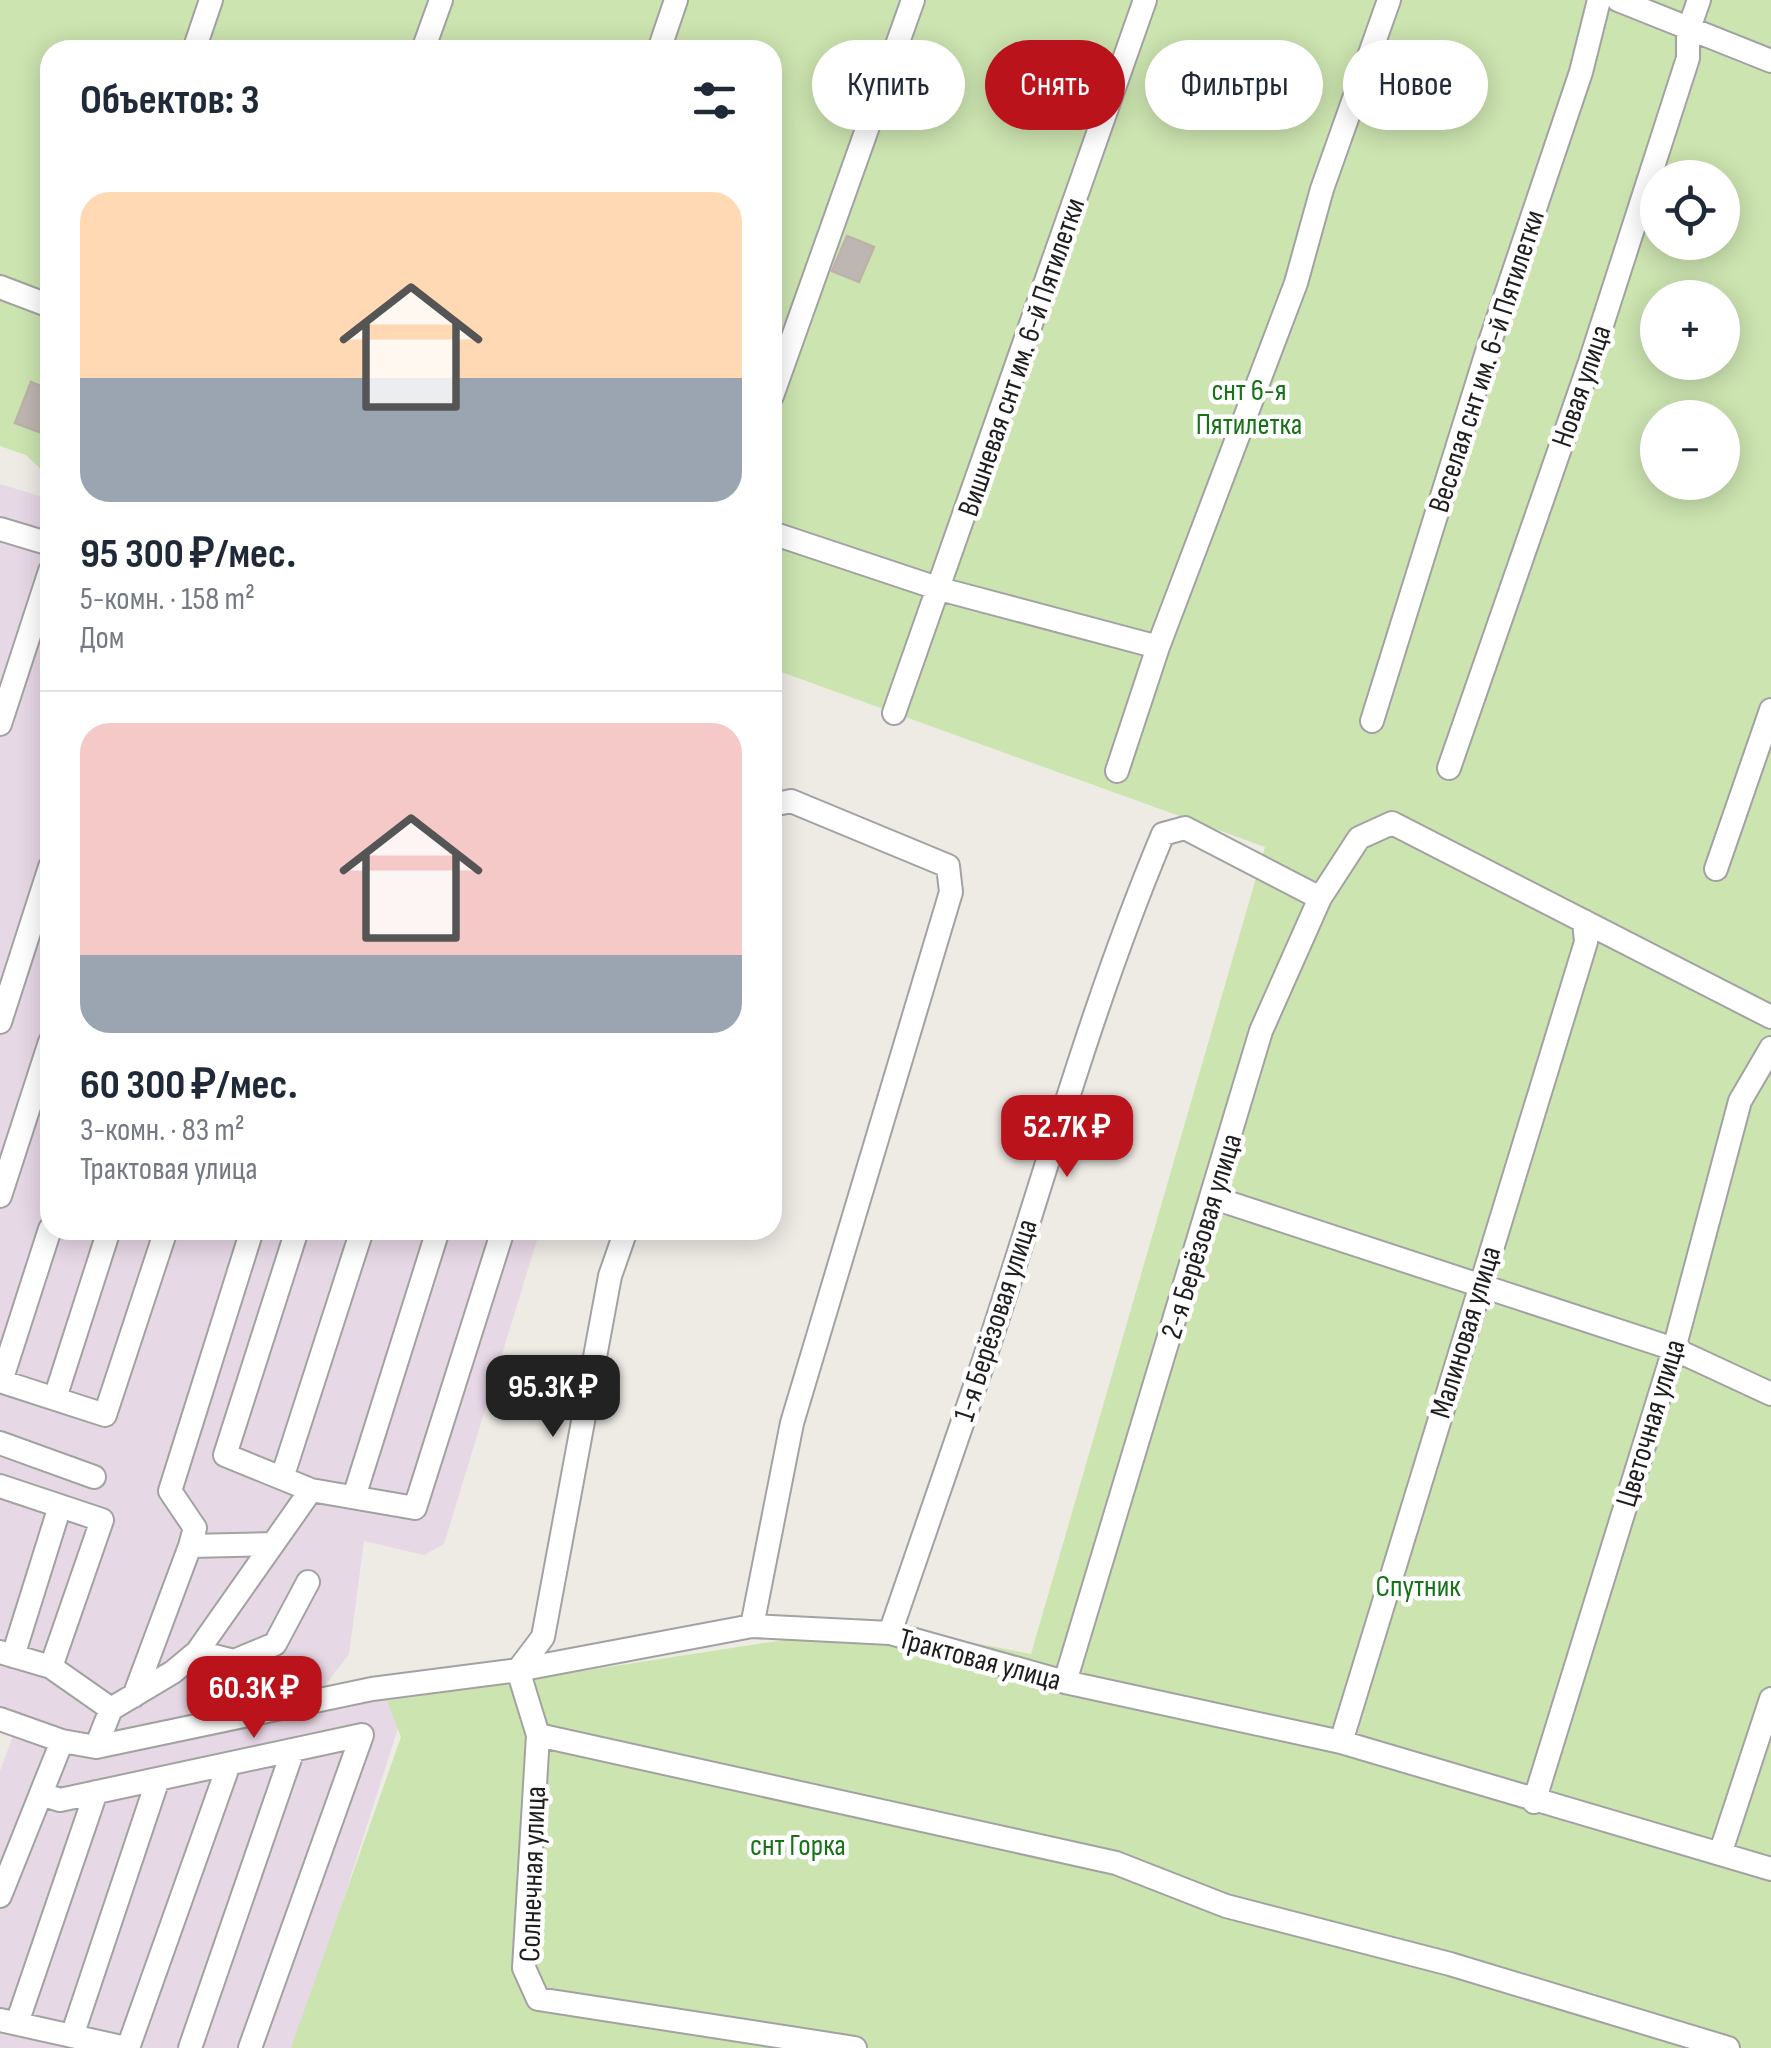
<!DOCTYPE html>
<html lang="ru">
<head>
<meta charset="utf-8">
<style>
  :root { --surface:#fff; --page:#f2f2f3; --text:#1f2937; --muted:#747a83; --line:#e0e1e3; --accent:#ba131c }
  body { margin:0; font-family:"Sofia Sans Condensed",sans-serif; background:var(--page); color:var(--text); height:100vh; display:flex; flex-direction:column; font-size:38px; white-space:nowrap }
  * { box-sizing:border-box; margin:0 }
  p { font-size:32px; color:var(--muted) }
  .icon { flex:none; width:55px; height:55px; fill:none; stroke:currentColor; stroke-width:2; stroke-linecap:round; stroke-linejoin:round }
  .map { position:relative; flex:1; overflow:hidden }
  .drawer { position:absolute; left:40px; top:40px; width:742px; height:1200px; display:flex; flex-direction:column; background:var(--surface); border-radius:30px; box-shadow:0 5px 25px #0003 }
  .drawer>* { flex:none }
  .hud { position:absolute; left:812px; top:40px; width:808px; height:90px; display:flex; gap:20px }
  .tools { position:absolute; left:1640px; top:160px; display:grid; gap:20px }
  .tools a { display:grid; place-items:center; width:100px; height:100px; border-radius:50%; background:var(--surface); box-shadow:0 5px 25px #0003; font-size:50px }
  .price { position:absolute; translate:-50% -85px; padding:0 22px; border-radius:20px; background:var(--accent); color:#fff; font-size:32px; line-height:65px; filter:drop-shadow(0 2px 5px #0008) }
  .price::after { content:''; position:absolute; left:50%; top:60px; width:30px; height:22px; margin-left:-15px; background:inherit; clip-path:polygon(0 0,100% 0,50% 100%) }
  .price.current { background:#222; color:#fff }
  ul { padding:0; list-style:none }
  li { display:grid; align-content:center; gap:20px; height:530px; padding:0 40px }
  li+li { border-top:2px solid var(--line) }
  li span { display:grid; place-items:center; height:310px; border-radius:30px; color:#555 }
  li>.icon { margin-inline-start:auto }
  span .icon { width:180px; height:180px; fill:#fffc; stroke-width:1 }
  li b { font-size:42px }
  h2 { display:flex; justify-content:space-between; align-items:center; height:120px; padding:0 40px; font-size:42px }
  .pill { padding:0 35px; border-radius:45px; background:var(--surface); box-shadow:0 5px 25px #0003; font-size:35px; line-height:90px }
  .pill.current { background:var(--accent); color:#fff }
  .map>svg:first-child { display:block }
  .industrial { fill:#e7d8e5 }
  .grass { fill:#cce4b0; fill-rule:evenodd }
  .building { fill:#beb6b2; stroke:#beb1a9; stroke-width:2.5 }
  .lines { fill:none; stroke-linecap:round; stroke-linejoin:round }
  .minor-casing { stroke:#a2a2a2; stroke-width:26 }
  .minor { stroke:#fff; stroke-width:22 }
  .labels { text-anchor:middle; stroke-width:9; stroke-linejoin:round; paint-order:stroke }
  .street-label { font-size:30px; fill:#1e1e1e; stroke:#fff }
  .park-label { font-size:30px; fill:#167318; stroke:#fff }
</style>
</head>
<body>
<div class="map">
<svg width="1771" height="2048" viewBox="0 0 1771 2048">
  <rect width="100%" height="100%" fill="#eeebe5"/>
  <path class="industrial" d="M 0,484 L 50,499 L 50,1230 L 540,1230 L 444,1544 L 424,1555 L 364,1541 L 349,1654 L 314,1700 L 412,1684 L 296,2048 L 0,2048 L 0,1771 L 17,1725 L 0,1719 Z"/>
  <path class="grass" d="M 0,0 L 1771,0 L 1771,2048 L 291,2048 L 401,1737 L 387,1701 L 882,1625 L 1031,1654 L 1265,847 L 773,669 L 772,50 L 50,50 L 50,478 L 26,455 L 0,446 ZM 1658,178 L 1722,178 L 1722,242 L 1658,242 ZM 1658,298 L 1722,298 L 1722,362 L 1658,362 ZM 1658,418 L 1722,418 L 1722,482 L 1658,482 Z"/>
  <path class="building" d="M 847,236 L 874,247 L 859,282 L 832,271 Z
    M 31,382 L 50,390 L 50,436 L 15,423 Z"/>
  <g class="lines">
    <defs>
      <path id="minor" d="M 1618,0 L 1771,61
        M 194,50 L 211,0
        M 423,50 L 441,0
        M 659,50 L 676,0
        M 0,287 L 50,306
        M 772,396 L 913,0
        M 0,529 L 50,544
        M 772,533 L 940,589 L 1158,647
        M 894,713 L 1145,0
        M 1372,721 L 1490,342 L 1581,72 L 1599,0
        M 0,724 L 50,571
        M 1449,768 L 1590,362 L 1688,58 L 1688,31 L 1699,0
        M 1117,771 L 1158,647 L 1296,283 L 1322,189 L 1389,0
        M 1716,869 L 1771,710
        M 0,1022 L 50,867
        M 0,1196 L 50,1042
        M 1214,1198 L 1674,1349 L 1771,1394
        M 297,1230 L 225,1455 L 311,1490 L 415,1508 L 503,1230
        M 0,1381 L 105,1415 L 166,1230
        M 1,1381 L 50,1229
        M 55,1398 L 109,1230
        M 0,1443 L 94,1477
        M 282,1478 L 362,1230
        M 0,1486 L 102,1520 L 51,1667
        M 354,1497 L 438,1230
        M 190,1546 L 273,1544
        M 752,1626 L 792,1423 L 951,892 L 948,866 L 791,801 L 772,805
        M 890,1633 C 921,1542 953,1451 984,1360 C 1043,1184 1091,1005 1163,834 L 1185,828 L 1320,898
        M 0,1652 L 51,1667 L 111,1709
        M 197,1652 L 234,1661 L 275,1644 L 308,1582
        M 13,1656 L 60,1506
        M 518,1670 L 538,1735 L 524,1968 L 538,1999 L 855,2048
        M 518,1670 L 543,1637 L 610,1276 L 626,1230
        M 1065,1682 L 1261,1031 L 1320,898 L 1359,838 L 1392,823 L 1771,1017
        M 134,1696 L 190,1546 L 195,1528 L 170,1491 L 252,1230
        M 0,1719 L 62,1741 L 96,1747 L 372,1689 L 518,1670 L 752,1626 L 890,1633 L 1065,1682 L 1341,1742 L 1771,1869
        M 538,1735 L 1116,1863 L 1226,1906 L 1450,1964 L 1728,2048
        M 1341,1742 L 1586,942 L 1584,921
        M 96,1747 L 111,1709 L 173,1672 L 197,1652 L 311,1490
        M 41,1794 L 60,1800 L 362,1735 L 250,2048
        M 1534,1802 L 1674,1349 L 1740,1101 L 1771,1048
        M 1720,1854 L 1771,1699
        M 0,1896 L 62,1741
        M 0,2020 L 126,2048
        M 17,2023 L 96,1792
        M 72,2036 L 158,1779
        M 128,2048 L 229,1764
        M 190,2048 L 293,1750"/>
    </defs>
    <use href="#minor" class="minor-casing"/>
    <use href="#minor" class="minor"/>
  </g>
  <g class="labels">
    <g class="street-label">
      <text transform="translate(1021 357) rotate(-71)" y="10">Вишневая снт им. 6-й Пятилетки</text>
      <text transform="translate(1486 361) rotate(-72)" y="10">Веселая снт им. 6-й Пятилетки</text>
      <text transform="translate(1581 386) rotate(-71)" y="10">Новая улица</text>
      <text transform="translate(1201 1236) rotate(-73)" y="10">2-я Берёзовая улица</text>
      <text transform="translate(995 1320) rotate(-72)" y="10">1-я Берёзовая улица</text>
      <text transform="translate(1465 1332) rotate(-73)" y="10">Малиновая улица</text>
      <text transform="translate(1650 1423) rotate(-73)" y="10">Цветочная улица</text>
      <text transform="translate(980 1659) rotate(15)" y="10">Трактовая улица</text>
      <text transform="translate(532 1874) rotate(-88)" y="10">Солнечная улица</text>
    </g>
    <g class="park-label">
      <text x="1249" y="400">снт 6-я<tspan x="1249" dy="34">Пятилетка</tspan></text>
      <text x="1418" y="1596">Спутник</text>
      <text x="798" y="1855">снт Горка</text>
    </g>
  </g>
</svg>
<div class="tools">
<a><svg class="icon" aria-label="locate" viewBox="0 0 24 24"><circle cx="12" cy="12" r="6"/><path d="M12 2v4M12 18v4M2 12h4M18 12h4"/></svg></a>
<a>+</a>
<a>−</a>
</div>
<b class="price" style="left:1067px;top:1180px">52.7K ₽</b>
<b class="price current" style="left:553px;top:1440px">95.3K ₽</b>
<b class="price" style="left:254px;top:1741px">60.3K ₽</b>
<div class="hud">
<a class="pill">Купить</a>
<a class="pill current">Снять</a>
<a class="pill">Фильтры</a>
<a class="pill">Новое</a>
</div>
<section class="drawer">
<h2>Объектов: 3<svg class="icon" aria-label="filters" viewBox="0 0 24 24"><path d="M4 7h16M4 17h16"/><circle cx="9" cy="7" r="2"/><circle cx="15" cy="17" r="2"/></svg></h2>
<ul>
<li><span style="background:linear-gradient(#ffd9b3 60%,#9aa5b1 0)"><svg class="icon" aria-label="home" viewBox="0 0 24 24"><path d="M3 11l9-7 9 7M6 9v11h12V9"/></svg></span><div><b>95 300 ₽/мес.</b><p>5-комн. · 158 m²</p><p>Дом</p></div></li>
<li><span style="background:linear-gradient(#f6c9c9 75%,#9aa5b1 0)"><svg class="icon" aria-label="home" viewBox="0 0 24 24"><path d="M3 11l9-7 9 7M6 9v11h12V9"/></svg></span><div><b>60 300 ₽/мес.</b><p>3-комн. · 83 m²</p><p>Трактовая улица</p></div></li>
</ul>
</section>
</div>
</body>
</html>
